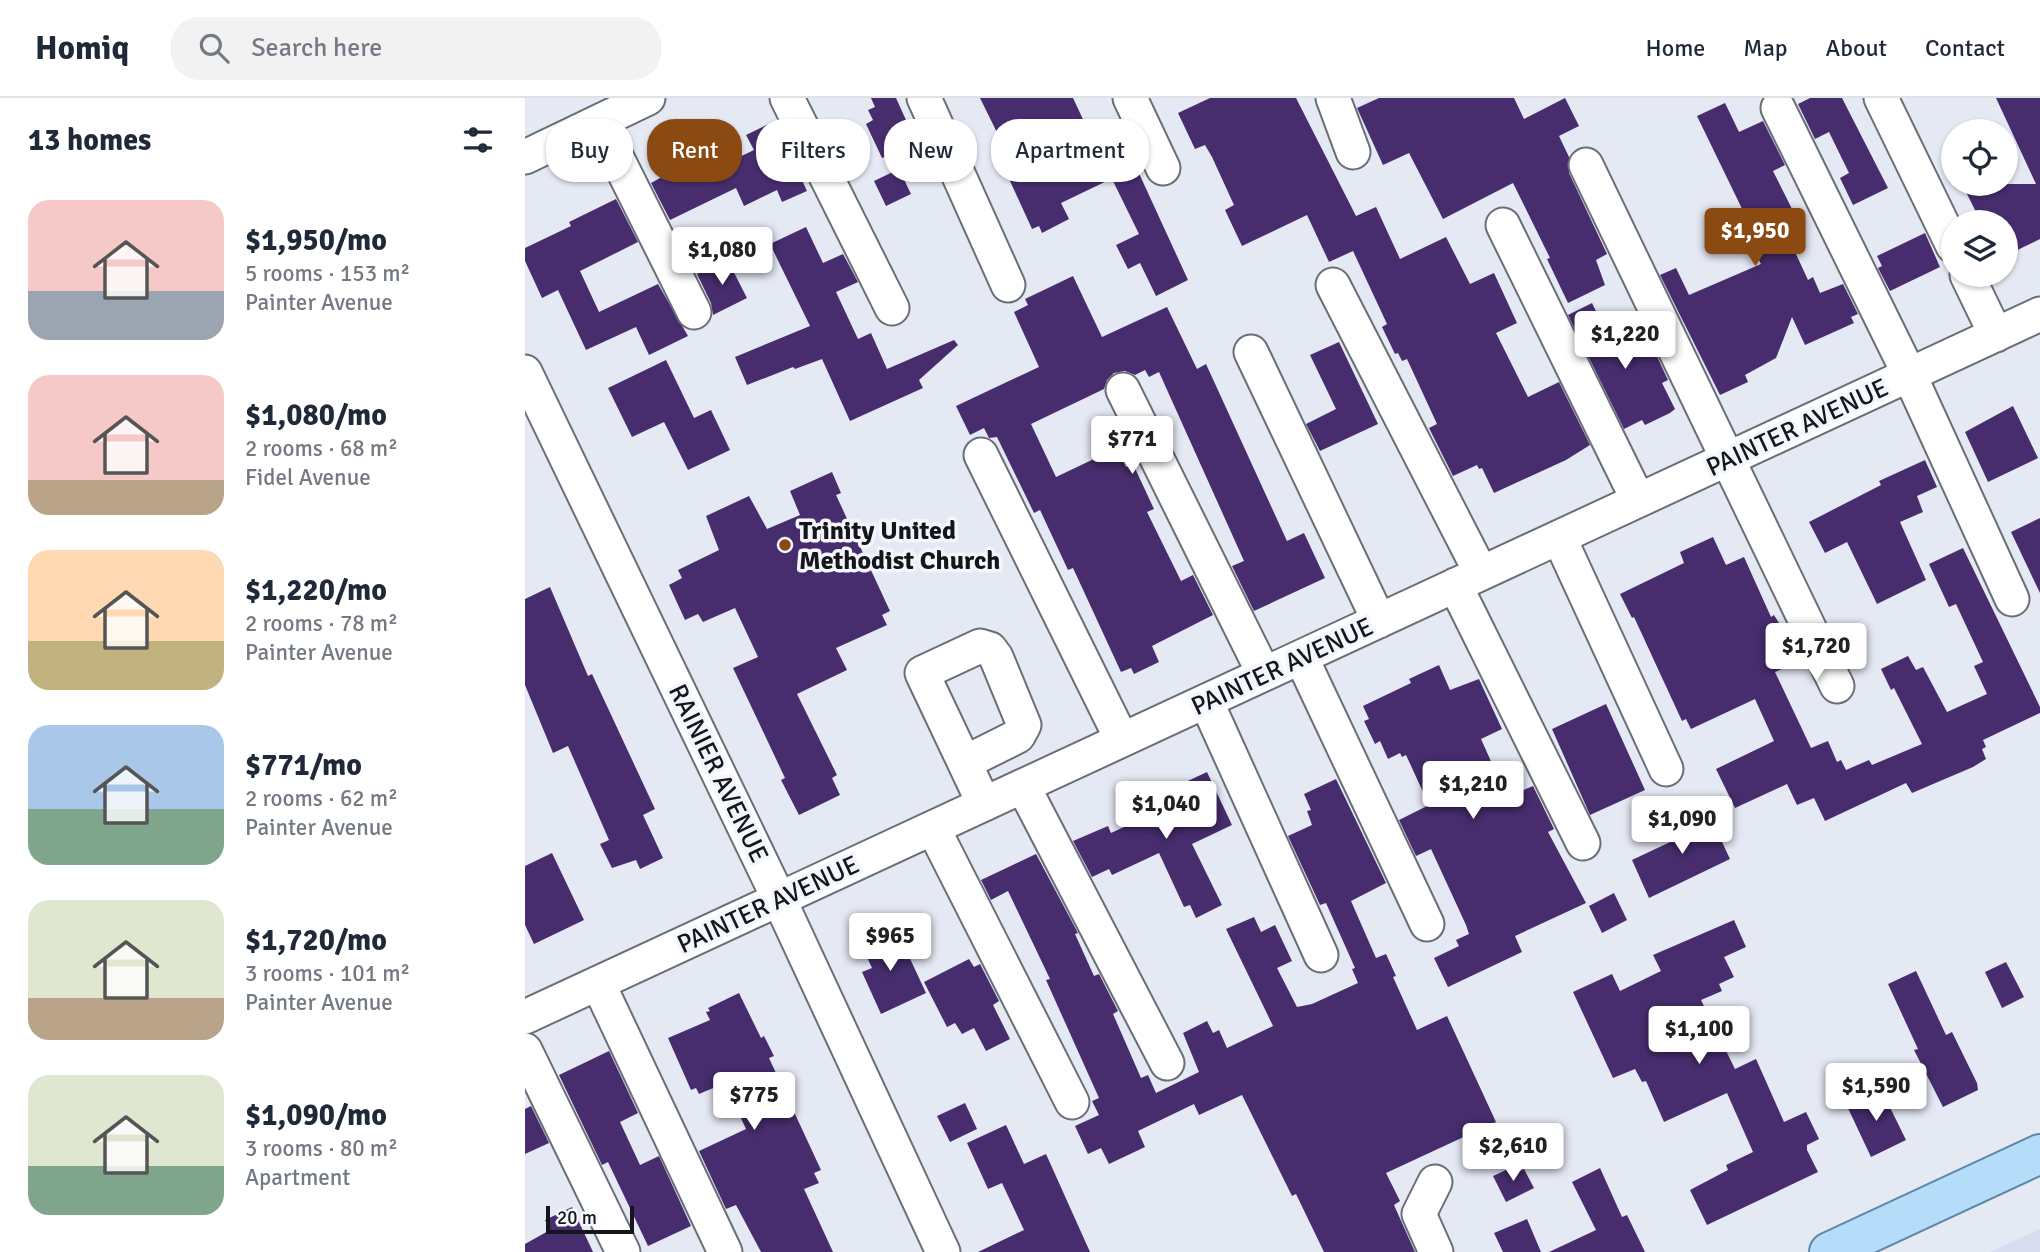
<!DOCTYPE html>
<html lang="en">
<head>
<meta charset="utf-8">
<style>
  :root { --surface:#fff; --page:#f2f2f3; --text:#1f2937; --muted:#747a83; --line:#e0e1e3; --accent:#8a4a12 }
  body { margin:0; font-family:Signika,sans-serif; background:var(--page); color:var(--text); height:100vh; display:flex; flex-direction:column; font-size:26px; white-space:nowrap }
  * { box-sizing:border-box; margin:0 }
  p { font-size:23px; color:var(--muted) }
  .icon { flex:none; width:38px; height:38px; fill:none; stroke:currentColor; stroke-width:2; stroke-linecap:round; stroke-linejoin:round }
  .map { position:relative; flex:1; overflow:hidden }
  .panel { display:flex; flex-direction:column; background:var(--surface); width:525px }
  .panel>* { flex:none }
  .top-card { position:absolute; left:21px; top:21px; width:665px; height:63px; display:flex; gap:14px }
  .tools { position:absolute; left:1416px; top:21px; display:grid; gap:14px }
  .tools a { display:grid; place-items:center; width:77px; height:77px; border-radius:50%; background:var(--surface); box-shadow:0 2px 5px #0004; font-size:35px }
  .scale { position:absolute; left:21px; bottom:18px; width:88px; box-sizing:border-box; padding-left:7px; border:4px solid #15161a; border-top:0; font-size:19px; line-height:24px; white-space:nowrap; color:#15161a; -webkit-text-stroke:5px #f4f6fd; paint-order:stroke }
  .price { position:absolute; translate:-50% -60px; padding:0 16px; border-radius:7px; background:#fff; color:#222; font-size:23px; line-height:46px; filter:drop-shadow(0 2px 4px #0008) }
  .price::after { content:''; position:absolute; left:50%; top:42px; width:21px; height:16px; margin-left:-10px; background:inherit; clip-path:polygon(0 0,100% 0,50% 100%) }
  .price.active { background:var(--accent); color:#fff }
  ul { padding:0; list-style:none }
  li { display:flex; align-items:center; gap:21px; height:175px; padding:0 28px }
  li span { display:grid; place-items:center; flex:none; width:196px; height:140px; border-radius:21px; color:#555 }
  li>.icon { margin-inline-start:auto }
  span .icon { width:84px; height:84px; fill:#fffc; stroke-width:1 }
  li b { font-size:30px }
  h2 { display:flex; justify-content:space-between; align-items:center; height:84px; padding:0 28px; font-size:30px }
  .chip { padding:0 24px; border-radius:28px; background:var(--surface); box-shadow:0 2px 5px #0004; font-size:24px; line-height:63px }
  .chip.active { background:var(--accent); color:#fff }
  header { display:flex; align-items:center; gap:42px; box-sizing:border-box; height:98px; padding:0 35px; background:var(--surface); border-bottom:2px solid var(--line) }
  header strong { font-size:33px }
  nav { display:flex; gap:38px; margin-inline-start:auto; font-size:24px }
  .search { width:490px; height:63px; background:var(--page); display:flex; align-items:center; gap:18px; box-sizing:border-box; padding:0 24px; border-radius:28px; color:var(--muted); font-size:26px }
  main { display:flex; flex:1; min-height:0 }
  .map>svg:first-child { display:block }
  .built { fill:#d7ddef }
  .building { fill:#472d6e }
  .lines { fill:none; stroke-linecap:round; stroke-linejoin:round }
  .minor-casing { stroke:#6a6e77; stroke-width:37 }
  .major-casing { stroke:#5c87a7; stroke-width:42 }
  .minor { stroke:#fff; stroke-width:33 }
  .major { stroke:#b5dcf8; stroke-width:38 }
  .poi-dot { fill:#8a4a12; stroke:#f4f6fd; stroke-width:2.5 }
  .labels { text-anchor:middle; stroke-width:7; stroke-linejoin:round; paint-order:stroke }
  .street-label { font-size:26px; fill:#15161a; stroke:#f4f6fd }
  .poi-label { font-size:26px; font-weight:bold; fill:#15161a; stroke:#f4f6fd; text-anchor:start }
</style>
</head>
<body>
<header>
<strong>Homiq</strong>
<div class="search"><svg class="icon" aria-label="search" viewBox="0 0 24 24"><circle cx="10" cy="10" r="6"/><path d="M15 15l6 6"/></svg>Search here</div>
<nav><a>Home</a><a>Map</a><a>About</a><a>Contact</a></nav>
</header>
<main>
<section class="panel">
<h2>13 homes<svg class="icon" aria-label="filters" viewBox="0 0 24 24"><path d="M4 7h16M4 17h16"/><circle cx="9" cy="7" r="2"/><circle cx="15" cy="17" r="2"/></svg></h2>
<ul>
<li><span style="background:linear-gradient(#f6c9c9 65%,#9aa5b1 0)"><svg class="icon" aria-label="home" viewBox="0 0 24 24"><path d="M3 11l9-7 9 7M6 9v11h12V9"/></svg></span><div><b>$1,950/mo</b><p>5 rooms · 153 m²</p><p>Painter Avenue</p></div></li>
<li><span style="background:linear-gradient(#f6c9c9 75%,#b9a48a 0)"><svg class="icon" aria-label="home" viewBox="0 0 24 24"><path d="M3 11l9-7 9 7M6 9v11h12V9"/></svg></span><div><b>$1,080/mo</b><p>2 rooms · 68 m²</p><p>Fidel Avenue</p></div></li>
<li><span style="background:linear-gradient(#ffd9b3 65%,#c2b280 0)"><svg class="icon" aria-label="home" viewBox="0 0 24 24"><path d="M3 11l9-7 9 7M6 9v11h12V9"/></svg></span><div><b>$1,220/mo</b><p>2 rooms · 78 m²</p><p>Painter Avenue</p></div></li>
<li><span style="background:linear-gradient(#a9c7e8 60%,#7fa58c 0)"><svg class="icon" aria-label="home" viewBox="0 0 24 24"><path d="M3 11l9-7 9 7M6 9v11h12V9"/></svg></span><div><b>$771/mo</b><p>2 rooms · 62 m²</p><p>Painter Avenue</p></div></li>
<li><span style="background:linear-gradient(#dfe7d0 70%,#b9a48a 0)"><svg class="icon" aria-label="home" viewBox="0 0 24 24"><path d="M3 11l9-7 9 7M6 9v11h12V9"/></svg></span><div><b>$1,720/mo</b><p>3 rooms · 101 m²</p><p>Painter Avenue</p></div></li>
<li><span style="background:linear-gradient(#dfe7d0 65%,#7fa58c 0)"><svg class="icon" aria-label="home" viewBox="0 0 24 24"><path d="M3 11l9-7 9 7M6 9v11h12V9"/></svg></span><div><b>$1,090/mo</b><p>3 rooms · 80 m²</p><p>Apartment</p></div></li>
</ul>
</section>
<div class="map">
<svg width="1515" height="1154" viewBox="0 0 1515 1154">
  <rect width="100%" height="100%" fill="#e5e9f4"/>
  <path class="built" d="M 1515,1131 L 1515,1154 L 1465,1154 Z"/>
  <path class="building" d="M 346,0 L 371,0 L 391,44 L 357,60 L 341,26 L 348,22 L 343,12 L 350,9 Z
    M 455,0 L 548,0 L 586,81 L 536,105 L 544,121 L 517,135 L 514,128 L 507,131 L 485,83 L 494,79 Z
    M 685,0 L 771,0 L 831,118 L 851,109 L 875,161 L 921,139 L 945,186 L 969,175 L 992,225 L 971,235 L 1003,299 L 1034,284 L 1065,347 L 1041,362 L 969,395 L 957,370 L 954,371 L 952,367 L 928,378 L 904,330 L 912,326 L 882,261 L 877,263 L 873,255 L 870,256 L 857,229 L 862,226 L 828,153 L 804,164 L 782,117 L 717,148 L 700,112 L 709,107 L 687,59 L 680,47 L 670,51 L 653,15 Z
    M 854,0 L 989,0 L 999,21 L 1040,0 L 1054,28 L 1034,38 L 1044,59 L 1044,75 L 1082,156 L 1071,162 L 1080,187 L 1043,205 L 1022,161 L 1025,160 L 988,85 L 918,121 L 884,55 L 858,67 L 832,10 Z
    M 1285,0 L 1317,0 L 1363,90 L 1328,107 L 1315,80 L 1324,75 L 1304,34 L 1290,41 L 1273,6 Z
    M 1471,0 L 1515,0 L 1515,141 L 1480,158 L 1480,124 L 1456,124 L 1437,86 L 1511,86 Z
    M 1200,5 L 1214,34 L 1238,23 L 1260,67 L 1248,73 L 1274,125 L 1272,127 L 1276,137 L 1265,143 L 1283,182 L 1288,179 L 1295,195 L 1318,186 L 1333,216 L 1326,219 L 1329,225 L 1280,247 L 1267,219 L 1251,260 L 1220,277 L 1223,284 L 1195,297 L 1135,177 L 1151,170 L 1164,197 L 1236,166 L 1214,122 L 1221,119 L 1172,18 Z
    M 250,23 L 282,93 L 257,104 L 252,92 L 219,108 L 211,90 L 145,122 L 126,85 L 164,64 L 165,67 L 177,61 L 183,74 L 229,52 L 221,37 Z
    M 374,71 L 386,96 L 361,108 L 349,83 Z
    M 612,71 L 663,182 L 631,198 L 615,165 L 603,171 L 591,147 L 614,136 L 588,83 Z
    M 91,101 L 113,144 L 55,173 L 74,214 L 133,186 L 163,238 L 124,257 L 111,229 L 61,252 L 33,192 L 17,200 L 0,163 L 0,150 L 46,128 L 44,124 Z
    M 281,129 L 298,165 L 318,156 L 333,184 L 311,194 L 333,241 L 346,235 L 362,271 L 429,242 L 433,247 L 394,282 L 398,290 L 325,323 L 297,261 L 270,271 L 268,269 L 222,287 L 210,259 L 285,228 L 245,146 Z
    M 1400,135 L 1415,169 L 1365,193 L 1353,170 L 1357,168 L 1352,158 Z
    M 202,161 L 222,200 L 188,217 L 186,205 L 172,176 Z
    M 548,178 L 577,239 L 642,209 L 672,271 L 681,266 L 762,443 L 779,435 L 800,480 L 729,513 L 707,468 L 719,463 L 634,274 L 624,279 L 620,272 L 610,277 L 600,273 L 589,275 L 582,282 L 579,291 L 506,326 L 531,379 L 592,350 L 601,369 L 608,366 L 629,411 L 622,414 L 656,483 L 668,477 L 688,517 L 627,548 L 634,564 L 609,576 L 606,570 L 596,574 L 548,470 L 543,472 L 515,412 L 509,415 L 472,339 L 464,340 L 459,330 L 445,337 L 431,308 L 514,269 L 489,214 L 503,207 L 500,201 Z
    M 1067,205 L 1090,252 L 1122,237 L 1143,282 L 1137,285 L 1150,311 L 1145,315 L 1120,327 L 1117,322 L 1099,331 L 1043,217 Z
    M 814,244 L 853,326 L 795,353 L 781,326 L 811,311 L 785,257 Z
    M 141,262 L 169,320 L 186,312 L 205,352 L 163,372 L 139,324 L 107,339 L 83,290 Z
    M 1488,308 L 1513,360 L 1463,384 L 1440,334 Z
    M 1400,362 L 1412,389 L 1392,398 L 1398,414 L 1375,424 L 1401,482 L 1352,506 L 1322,444 L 1300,455 L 1284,424 L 1356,387 L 1354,383 Z
    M 307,374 L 316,395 L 311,397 L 365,513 L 357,517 L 362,527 L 311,550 L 322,572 L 272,596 L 312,677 L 307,680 L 315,697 L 274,717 L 256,682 L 260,680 L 208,570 L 233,559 L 210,510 L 178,524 L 173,516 L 160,522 L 144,487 L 157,480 L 153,472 L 194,452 L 181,418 L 224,398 L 242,431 L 275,417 L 265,393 Z
    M 1515,420 L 1515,495 L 1486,434 Z
    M 1188,439 L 1201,467 L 1219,459 L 1246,519 L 1249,517 L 1254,525 L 1272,564 L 1250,574 L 1286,650 L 1303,643 L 1312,664 L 1316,662 L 1321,672 L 1344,662 L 1347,667 L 1397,646 L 1369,590 L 1366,592 L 1356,571 L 1383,558 L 1391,572 L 1398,569 L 1422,614 L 1462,596 L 1449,568 L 1458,564 L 1431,506 L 1424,509 L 1404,466 L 1438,450 L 1515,609 L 1515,615 L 1458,642 L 1461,649 L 1457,651 L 1461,661 L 1448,669 L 1387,695 L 1381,685 L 1300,723 L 1289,700 L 1272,707 L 1262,686 L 1210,710 L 1191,671 L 1249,643 L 1230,601 L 1166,631 L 1161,621 L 1157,623 L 1109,519 L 1107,520 L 1095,496 L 1159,465 L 1155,454 Z
    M 25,489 L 63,578 L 67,576 L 130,711 L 118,717 L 138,760 L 115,771 L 111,762 L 87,770 L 75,746 L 84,742 L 43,648 L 28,655 L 0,587 L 0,501 Z
    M 914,567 L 925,592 L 954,581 L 977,631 L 956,641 L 982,699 L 1008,688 L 1029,731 L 1023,734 L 1061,805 L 990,838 L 997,854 L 923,889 L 909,860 L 934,848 L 931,842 L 944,836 L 941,827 L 906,751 L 891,758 L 874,722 L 904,707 L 881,657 L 877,659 L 875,655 L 863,661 L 855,643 L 850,646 L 839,623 L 844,621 L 838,608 L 886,585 L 884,581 Z
    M 1081,606 L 1120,692 L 1065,717 L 1027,631 Z
    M 682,674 L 707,727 L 667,746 L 697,807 L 671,820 L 665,807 L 659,809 L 634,755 L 587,777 L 584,771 L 567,779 L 548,743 L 583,728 L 586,735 L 627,716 L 620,703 Z
    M 811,681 L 861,785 L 826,803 L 851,860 L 861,856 L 871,878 L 868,879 L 892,932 L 922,918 L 971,1024 L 861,1075 L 875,1103 L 869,1107 L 890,1154 L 799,1154 L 771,1096 L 767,1098 L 717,997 L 674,1017 L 669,1006 L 613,1033 L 620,1049 L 584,1066 L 576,1050 L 563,1056 L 550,1028 L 574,1017 L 567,1003 L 574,1000 L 521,882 L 525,881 L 483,793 L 466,802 L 456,782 L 511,756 L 553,835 L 550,836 L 569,878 L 574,876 L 593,913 L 588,916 L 616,980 L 623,977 L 631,995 L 674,974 L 658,935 L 682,923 L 688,935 L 694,932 L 702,950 L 748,928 L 701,831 L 729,819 L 736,834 L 750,827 L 767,863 L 752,870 L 772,909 L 787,906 L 833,885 L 827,871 L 830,870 L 801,805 L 795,807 L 763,738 L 787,727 L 782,713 L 786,712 L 779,696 Z
    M 1182,712 L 1205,761 L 1124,800 L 1107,762 L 1160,737 L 1154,725 Z
    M 27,755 L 59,822 L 9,846 L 0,827 L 0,768 Z
    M 1089,795 L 1102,822 L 1077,835 L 1064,808 Z
    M 1209,822 L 1221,849 L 1199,859 L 1209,879 L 1194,886 L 1197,893 L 1176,902 L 1210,971 L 1231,961 L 1259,1024 L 1281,1014 L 1294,1041 L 1282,1047 L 1282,1052 L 1293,1074 L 1182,1127 L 1165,1092 L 1203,1072 L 1201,1067 L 1228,1054 L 1202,995 L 1139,1024 L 1121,983 L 1117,984 L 1110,971 L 1088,980 L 1048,894 L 1087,876 L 1095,893 L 1136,873 L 1128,857 Z
    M 363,831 L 374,856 L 381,852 L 401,895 L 356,916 L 337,874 L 347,870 L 335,844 Z
    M 444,861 L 449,869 L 455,866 L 474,903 L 468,907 L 485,941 L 461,953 L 449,930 L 437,936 L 430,925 L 422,929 L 399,884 Z
    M 1481,864 L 1499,899 L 1477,910 L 1460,874 Z
    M 1391,873 L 1421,937 L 1427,934 L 1452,985 L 1453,992 L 1418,1009 L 1389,952 L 1393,951 L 1363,886 Z
    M 214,895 L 236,940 L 239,938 L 249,958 L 244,960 L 296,1072 L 289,1075 L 294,1085 L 279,1091 L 308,1154 L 236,1154 L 211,1107 L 201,1111 L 174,1053 L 221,1031 L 200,985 L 174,996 L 171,990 L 166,992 L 143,940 L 185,922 L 181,914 L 185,913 L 183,910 Z
    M 84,953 L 113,1015 L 95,1024 L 115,1067 L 134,1058 L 166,1128 L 123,1148 L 83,1064 L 77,1067 L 34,977 Z
    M 1355,989 L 1381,1042 L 1346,1059 L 1322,1008 Z
    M 440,1005 L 452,1031 L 425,1044 L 412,1018 Z
    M 6,1008 L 24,1045 L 0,1056 L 0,1011 Z
    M 481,1027 L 499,1066 L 521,1056 L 565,1154 L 453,1154 L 499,1132 L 477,1085 L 463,1091 L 442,1045 Z
    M 992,1067 L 995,1073 L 999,1071 L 1009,1090 L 981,1104 L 968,1078 Z
    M 1075,1070 L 1097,1119 L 1102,1117 L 1120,1154 L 1024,1154 L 1071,1132 L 1047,1084 Z
    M 47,1109 L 68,1154 L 0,1154 L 0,1146 L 25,1132 L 20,1122 Z
    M 1002,1121 L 1016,1154 L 978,1154 L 969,1135 Z"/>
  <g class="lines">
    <defs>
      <path id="minor" d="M 262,0 L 367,210
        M 399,0 L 483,187
        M 605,0 L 638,70
        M 808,0 L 828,54
        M 1356,0 L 1428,148
        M 1253,10 L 1385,278 L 1487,501
        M 74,24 L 169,214
        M 0,59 L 123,0
        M 1061,67 L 1312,588
        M 978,127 L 1113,402
        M 1442,177 L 1471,237
        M 808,187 L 956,475
        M 726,254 L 854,523
        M 0,274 L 254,801 L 418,1154
        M 598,292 L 739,576
        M 456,357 L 597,642
        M 1034,439 L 1141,671
        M 930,487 L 1058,745
        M 776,559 L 902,826
        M 681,603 L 796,857
        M 441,664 L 493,638 L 499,627 L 471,559 L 465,551 L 455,548 L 397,575 L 459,706
        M 498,688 L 642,965
        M 408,730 L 547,1004
        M 73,885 L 200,1154
        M 0,919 L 1515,216
        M 0,952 L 98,1154
        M 910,1084 L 894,1116 L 911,1154"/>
      <path id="major" d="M 1304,1154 L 1515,1056"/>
    </defs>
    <use href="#minor" class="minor-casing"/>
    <use href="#major" class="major-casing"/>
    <use href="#minor" class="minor"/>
    <use href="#major" class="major"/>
  </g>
  <circle class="poi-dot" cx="260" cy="447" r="7"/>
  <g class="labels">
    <g class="street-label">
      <text transform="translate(1272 329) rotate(-25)" y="9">PAINTER AVENUE</text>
      <text transform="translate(757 568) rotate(-25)" y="9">PAINTER AVENUE</text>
      <text transform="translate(194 675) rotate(64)" y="9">RAINIER AVENUE</text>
      <text transform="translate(243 806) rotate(-25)" y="9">PAINTER AVENUE</text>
    </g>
    <g class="poi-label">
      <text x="274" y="441">Trinity United<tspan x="274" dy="30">Methodist Church</tspan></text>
    </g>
  </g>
</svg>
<div class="tools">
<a><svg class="icon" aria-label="locate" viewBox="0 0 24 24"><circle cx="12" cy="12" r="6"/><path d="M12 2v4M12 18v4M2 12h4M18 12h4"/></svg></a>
<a><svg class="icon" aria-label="layers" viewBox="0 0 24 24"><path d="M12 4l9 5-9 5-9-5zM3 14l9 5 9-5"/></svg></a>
</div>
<div class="scale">20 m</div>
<b class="price active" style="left:1230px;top:170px">$1,950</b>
<b class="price" style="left:197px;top:189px">$1,080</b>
<b class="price" style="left:1100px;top:273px">$1,220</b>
<b class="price" style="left:607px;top:378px">$771</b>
<b class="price" style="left:1291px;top:585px">$1,720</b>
<b class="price" style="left:948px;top:723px">$1,210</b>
<b class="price" style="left:641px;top:743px">$1,040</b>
<b class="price" style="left:1157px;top:758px">$1,090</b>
<b class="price" style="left:365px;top:875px">$965</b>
<b class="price" style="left:1174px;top:968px">$1,100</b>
<b class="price" style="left:1351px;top:1025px">$1,590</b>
<b class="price" style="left:229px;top:1034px">$775</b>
<b class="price" style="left:988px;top:1085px">$2,610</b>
<div class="top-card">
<a class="chip">Buy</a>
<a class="chip active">Rent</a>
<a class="chip">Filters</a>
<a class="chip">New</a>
<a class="chip">Apartment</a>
</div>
</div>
</main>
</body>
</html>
